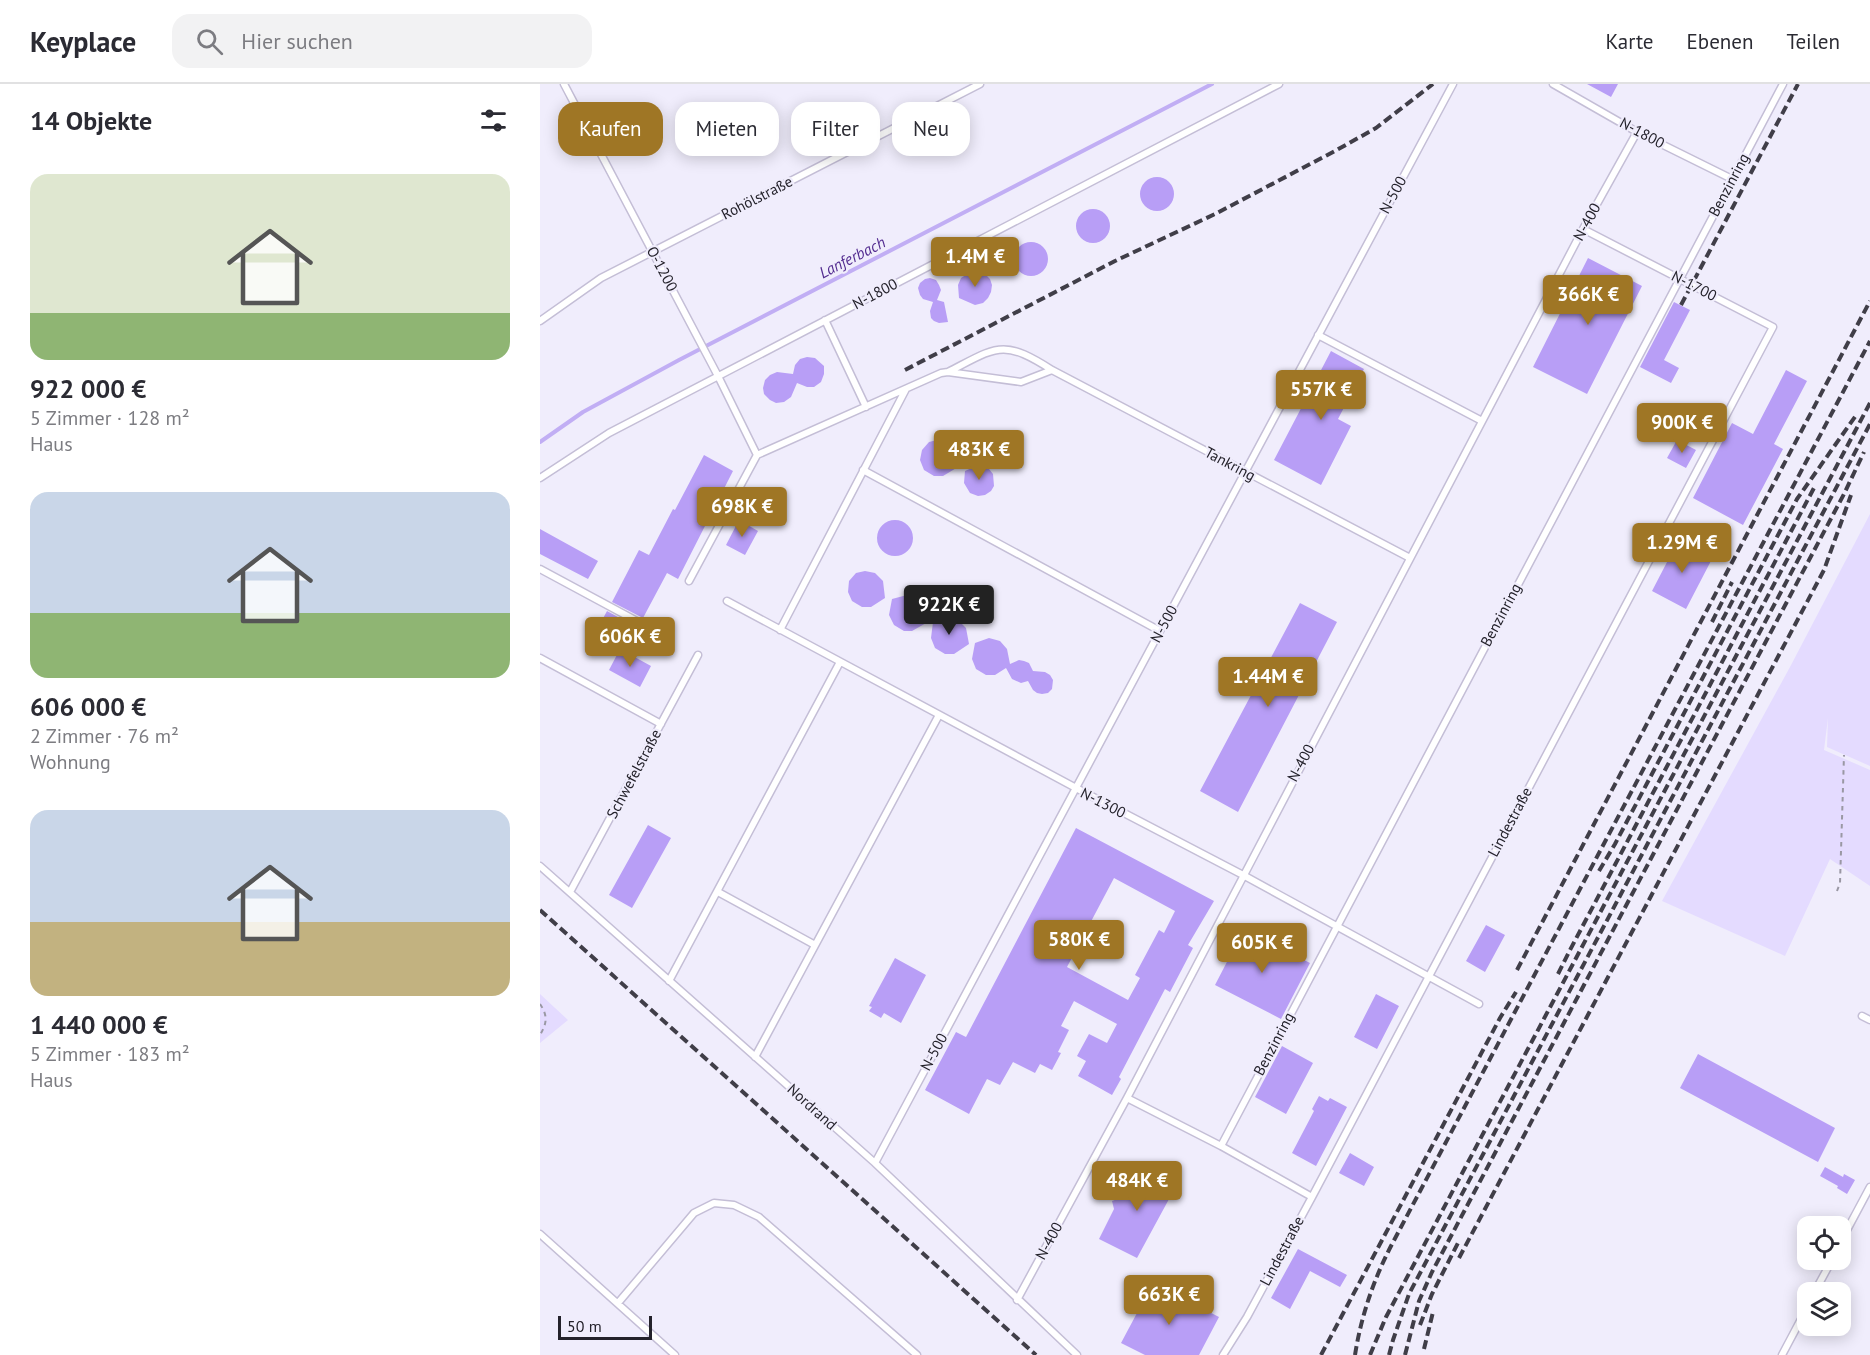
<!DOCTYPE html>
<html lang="de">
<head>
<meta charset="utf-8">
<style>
  :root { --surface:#fff; --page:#f2f2f3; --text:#2b2b33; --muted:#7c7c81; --line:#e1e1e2; --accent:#9f7625 }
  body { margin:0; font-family:"PT Sans",sans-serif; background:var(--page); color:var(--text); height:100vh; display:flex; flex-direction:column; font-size:22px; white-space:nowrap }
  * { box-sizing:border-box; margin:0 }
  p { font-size:20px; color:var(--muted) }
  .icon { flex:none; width:33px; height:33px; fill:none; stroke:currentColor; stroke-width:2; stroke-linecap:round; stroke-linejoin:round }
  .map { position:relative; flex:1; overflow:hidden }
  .panel { display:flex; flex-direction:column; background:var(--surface); width:540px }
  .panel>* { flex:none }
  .banner { position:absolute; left:18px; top:18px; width:570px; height:54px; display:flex; gap:12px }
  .controls { position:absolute; left:1257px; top:1132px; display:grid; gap:12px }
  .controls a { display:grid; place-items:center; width:54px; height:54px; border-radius:12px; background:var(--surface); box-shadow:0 3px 15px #0003; font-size:30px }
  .scale { position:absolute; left:18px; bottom:15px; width:94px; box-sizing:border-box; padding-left:6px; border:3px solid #24222b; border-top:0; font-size:16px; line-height:21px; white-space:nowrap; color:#24222b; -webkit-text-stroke:4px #f0edfc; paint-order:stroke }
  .price { position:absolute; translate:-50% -51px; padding:0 14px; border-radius:6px; background:var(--accent); color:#fff; font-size:20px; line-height:39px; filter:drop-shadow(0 2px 3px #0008) }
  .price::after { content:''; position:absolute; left:50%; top:36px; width:18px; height:14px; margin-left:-9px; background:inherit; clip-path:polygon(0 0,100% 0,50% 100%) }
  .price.active { background:#222; color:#fff }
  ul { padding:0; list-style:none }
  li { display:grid; align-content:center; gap:12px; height:318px; padding:0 30px }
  li span { display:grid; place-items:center; height:186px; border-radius:18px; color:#555 }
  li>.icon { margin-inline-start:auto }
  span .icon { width:108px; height:108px; fill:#fffc; stroke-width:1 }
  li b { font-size:26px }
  h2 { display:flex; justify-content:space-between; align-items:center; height:72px; padding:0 30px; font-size:26px }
  .pill { padding:0 21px; border-radius:18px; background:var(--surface); box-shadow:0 3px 15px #0003; font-size:21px; line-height:54px }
  .pill.active { background:var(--accent); color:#fff }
  header { display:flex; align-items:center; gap:36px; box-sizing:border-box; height:84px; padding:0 30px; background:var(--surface); border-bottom:2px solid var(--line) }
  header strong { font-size:28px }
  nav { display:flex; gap:33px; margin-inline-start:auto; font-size:21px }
  .search { width:420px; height:54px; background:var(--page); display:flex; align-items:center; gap:15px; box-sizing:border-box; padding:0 21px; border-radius:18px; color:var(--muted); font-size:22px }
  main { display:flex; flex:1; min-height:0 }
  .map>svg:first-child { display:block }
  .green { fill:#e4dbff }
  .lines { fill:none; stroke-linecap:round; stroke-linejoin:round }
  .stream { stroke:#c1aef4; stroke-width:4 }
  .building { fill:#b89ef6; fill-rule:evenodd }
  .service-casing { stroke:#c4bed6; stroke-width:9 }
  .path { stroke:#9a98a4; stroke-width:2; stroke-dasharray:4.5 4.5; stroke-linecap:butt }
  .service { stroke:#fff; stroke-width:6 }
  .rail { stroke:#403e48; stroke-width:4; stroke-dasharray:9 4.5; stroke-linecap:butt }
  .labels { text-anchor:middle; stroke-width:4.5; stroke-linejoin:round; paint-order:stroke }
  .street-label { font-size:15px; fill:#24222b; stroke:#f0edfc }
  .water-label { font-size:16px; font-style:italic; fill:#532c90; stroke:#f0edfc }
</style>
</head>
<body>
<header>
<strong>Keyplace</strong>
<div class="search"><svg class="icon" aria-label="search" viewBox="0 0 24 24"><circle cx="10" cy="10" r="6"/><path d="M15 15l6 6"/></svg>Hier suchen</div>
<nav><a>Karte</a><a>Ebenen</a><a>Teilen</a></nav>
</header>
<main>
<section class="panel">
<h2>14 Objekte<svg class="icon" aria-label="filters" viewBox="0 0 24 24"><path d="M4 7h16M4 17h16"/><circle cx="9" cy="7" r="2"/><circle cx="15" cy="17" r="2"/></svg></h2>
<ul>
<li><span style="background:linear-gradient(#dfe7d0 75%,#8fb573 0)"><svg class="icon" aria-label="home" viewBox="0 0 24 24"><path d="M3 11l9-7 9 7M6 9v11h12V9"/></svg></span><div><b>922 000 €</b><p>5 Zimmer · 128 m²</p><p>Haus</p></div></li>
<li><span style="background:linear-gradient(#c9d6e8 65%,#8fb573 0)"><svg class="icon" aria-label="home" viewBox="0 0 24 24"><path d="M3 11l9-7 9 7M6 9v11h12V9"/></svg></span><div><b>606 000 €</b><p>2 Zimmer · 76 m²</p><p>Wohnung</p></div></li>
<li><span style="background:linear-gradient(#c9d6e8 60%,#c2b280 0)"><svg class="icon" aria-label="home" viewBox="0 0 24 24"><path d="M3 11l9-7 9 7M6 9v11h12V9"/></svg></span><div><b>1 440 000 €</b><p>5 Zimmer · 183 m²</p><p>Haus</p></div></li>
</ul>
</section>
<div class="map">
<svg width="1330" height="1271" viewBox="0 0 1330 1271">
  <rect width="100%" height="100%" fill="#f0edfc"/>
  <path class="green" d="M 1330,430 L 1330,682 L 1287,663 L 1288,634 L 1284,666 L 1330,686 L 1330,802 L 1290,775 L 1245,872 L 1122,817 L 1250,583 Z
    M 0,910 L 28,936 L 0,959 Z"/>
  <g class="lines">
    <path class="stream" d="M 0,358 L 43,328 L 139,276 L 672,0"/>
  </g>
  <path class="building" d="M 1047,0 L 1078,0 L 1071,13 Z
    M600 110a17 17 0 1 1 34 0a17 17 0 1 1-34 0Z
    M536 142a17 17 0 1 1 34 0a17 17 0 1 1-34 0Z
    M474 175a17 17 0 1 1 34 0a17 17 0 1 1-34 0Z
    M 1048,174 L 1102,202 L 1047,310 L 993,283 Z
    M 432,187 L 438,187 L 445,190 L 450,195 L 452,201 L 451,208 L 448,214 L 443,219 L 435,221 L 419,214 L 418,201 L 421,194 Z
    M 390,194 L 396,196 L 399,201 L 401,206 L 397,216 L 404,218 L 408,238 L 399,239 L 394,237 L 391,234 L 390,227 L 393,218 L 383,215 L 380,211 L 378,204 L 380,199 L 385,195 Z
    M 1134,218 L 1150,226 L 1124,276 L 1139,284 L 1131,299 L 1100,283 Z
    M 791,267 L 824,285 L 798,335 L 811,342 L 781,401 L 734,376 Z
    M 267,273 L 275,274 L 284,282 L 284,290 L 281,298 L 274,303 L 267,303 L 257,299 L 251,313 L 244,318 L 236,319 L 230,316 L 224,310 L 223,304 L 225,296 L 230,291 L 237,288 L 253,290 L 255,281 L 260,275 Z
    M 1246,286 L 1267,297 L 1234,360 L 1243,365 L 1203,441 L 1153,414 L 1192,339 L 1213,350 Z
    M 397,356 L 408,358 L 415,366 L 418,383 L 403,392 L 394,392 L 384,386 L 380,376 L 382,366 L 389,358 Z
    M 1137,356 L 1156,366 L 1146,384 L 1127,374 Z
    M 164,371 L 193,387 L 138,495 L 127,489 L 103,534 L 72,518 L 99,466 L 109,471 L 133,425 L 135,426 Z
    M 436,382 L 443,382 L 449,385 L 453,390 L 454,402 L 451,407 L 445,411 L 438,412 L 430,409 L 424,399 L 425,387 Z
    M337 454a18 18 0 1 1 36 0a18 18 0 1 1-36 0Z
    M 199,436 L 218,447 L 205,471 L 186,461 Z
    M 0,445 L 58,477 L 48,495 L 0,470 Z
    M 1139,455 L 1173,473 L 1146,525 L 1112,507 Z
    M 325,487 L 335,489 L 343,497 L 345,514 L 331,523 L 322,523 L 312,517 L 308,508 L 309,497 L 316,489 Z
    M 367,511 L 377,513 L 385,521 L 388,538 L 372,547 L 364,547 L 354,541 L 349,531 L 352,515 Z
    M 760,519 L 797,538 L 698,728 L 660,707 Z
    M 67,527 L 87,538 L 71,568 L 51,557 Z
    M 408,533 L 418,536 L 426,544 L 429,560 L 414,570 L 405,570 L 395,564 L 391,554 L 393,538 Z
    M 449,554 L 460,557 L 467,565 L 470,580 L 479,576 L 484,577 L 489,579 L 493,587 L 505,588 L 510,591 L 513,596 L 512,605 L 508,609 L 502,610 L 497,609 L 493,606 L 488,597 L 481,599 L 472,595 L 466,584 L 455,591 L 446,591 L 436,585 L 432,575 L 435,559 Z
    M 80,565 L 111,582 L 100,603 L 69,586 Z
    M 108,741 L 131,754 L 92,824 L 69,811 Z
    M 536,744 L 674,817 L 648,861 L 653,864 L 630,908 L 625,905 L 579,993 L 581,995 L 572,1011 L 538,992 L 546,977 L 537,972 L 549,950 L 567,959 L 577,940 L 534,917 L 521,942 L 529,946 L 518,968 L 521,969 L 512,986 L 500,980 L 495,989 L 473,978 L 460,1001 L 447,995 L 429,1030 L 385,1006 L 416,948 L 426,953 ZM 574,794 L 635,827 L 624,849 L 619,846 L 595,891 L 600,894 L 588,916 L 527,883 Z
    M 946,841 L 965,851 L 945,888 L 926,877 Z
    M 704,845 L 770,879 L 741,935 L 675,901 Z
    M 355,874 L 386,891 L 361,939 L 344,929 L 341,934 L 329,927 L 332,923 L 329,922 Z
    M 836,910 L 859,922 L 837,965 L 814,953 Z
    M 742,962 L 773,979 L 746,1030 L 715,1013 Z
    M 1158,970 L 1295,1044 L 1278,1078 L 1140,1004 Z
    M 779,1012 L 788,1017 L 790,1014 L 807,1023 L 776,1082 L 752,1069 L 774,1027 L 772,1025 Z
    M 810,1069 L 834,1083 L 824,1102 L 799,1089 Z
    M 597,1083 L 602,1086 L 604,1083 L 631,1098 L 629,1101 L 635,1104 L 597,1174 L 559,1155 L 574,1125 L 572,1117 L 580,1114 Z
    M 1285,1083 L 1303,1093 L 1304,1090 L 1315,1096 L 1307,1110 L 1297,1104 L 1298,1102 L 1280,1092 Z
    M 758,1165 L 807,1191 L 800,1203 L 770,1187 L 750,1225 L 731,1214 Z
    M 613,1199 L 679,1233 L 659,1271 L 605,1271 L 581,1259 Z"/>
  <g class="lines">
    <defs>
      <path id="service" d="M 24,0 L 178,292 L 217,371
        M 1013,0 L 1097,48 L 1192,95
        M 285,236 L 326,323
        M 0,237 L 61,194 L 440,0
        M 778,251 L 942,337
        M 408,288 C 457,263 462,254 512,286 L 870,474
        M 323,386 L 620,547
        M 0,394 L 69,349 L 739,0
        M 0,485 L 119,549
        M 149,497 L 217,371 L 401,289 L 408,288 L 481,298 L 512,286
        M 187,517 L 536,704 L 703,791 L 939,920
        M 240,546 L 366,305
        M 0,574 L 121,640
        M 0,782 L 335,1079 L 537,1271
        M 30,808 L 158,571
        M 178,808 L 275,861
        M 129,897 L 300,578
        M 1322,932 L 1330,936
        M 215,973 L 399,631
        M 587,1014 L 681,1062 L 772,1113
        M 681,1062 L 1243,0
        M 335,1079 L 913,0
        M 0,1150 L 135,1271
        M 1300,1159 L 1330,1103
        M 1274,1209 L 1292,1176
        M 477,1216 L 587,1014 L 1043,145 L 1097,48
        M 78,1219 L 154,1129 L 174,1119 L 194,1121 L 219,1133 L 377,1271
        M 683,1271 L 707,1233 L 772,1113 L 1233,243 L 1043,145
        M 1242,1271 L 1268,1222"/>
    </defs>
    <use href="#service" class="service-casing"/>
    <path class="path" d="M 1297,807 L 1300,799 L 1304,671
      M 0,920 C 8,932 7,939 0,951"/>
    <use href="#service" class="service"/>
    <path class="rail" d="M 1141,221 L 1258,0
      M 365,286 L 575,177 L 675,130 L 795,67 L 836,44 L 893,0
      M 1172,538 L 1192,498
      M 1059,787 L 1075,760 L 1257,415 L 1317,330
      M 0,826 L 496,1271
      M 977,886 L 1330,217
      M 1018,890 L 1030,866 L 1275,402
      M 919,1174 L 1284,486 L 1311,411
      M 880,1241 L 892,1210 L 918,1159
      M 884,1265 L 893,1228
      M 781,1271 L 960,934 L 976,908
      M 815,1271 C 821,1233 833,1197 851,1162 L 1330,257
      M 830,1271 L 846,1233 L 1330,319
      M 849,1271 L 853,1256 L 869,1210 L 1330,340
      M 865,1271 L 879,1217 L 892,1188 L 1304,410 L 1324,368"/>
  </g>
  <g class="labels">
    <g class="street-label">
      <text transform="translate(1102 49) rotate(28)" y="5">N-1800</text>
      <text transform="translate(1189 101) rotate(-62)" y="5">Benzinring</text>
      <text transform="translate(853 111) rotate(-62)" y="5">N-500</text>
      <text transform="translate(217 114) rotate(-27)" y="5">Rohölstraße</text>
      <text transform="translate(1047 138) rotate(-61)" y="5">N-400</text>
      <text transform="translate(122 185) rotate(62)" y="5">O-1200</text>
      <text transform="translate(1154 202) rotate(27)" y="5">N-1700</text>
      <text transform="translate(335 210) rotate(-28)" y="5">N-1800</text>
      <text transform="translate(690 380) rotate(28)" y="5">Tankring</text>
      <text transform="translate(961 531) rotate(-62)" y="5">Benzinring</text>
      <text transform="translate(624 540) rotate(-62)" y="5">N-500</text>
      <text transform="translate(761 679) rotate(-62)" y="5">N-400</text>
      <text transform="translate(94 690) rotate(-62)" y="5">Schwefelstraße</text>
      <text transform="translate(563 719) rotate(27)" y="5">N-1300</text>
      <text transform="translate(970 738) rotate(-62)" y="5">Lindestraße</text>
      <text transform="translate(734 960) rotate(-62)" y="5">Benzinring</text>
      <text transform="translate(394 968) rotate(-62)" y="5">N-500</text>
      <text transform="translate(272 1023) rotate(42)" y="5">Nordrand</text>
      <text transform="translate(509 1157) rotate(-62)" y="5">N-400</text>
      <text transform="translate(742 1167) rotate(-62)" y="5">Lindestraße</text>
    </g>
    <g class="water-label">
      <text transform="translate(312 173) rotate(-27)" y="6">Lanferbach</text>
    </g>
  </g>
</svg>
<div class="controls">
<a><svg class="icon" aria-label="locate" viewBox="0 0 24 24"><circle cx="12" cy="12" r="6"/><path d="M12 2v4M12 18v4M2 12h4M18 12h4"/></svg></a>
<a><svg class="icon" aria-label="layers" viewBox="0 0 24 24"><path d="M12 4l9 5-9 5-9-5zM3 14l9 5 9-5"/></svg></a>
</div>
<div class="scale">50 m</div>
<b class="price" style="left:435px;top:204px">1.4M €</b>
<b class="price" style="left:1048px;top:242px">366K €</b>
<b class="price" style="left:781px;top:337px">557K €</b>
<b class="price" style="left:1142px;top:370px">900K €</b>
<b class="price" style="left:439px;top:397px">483K €</b>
<b class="price" style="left:202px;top:454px">698K €</b>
<b class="price" style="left:1142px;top:490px">1.29M €</b>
<b class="price active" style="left:409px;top:552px">922K €</b>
<b class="price" style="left:90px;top:584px">606K €</b>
<b class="price" style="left:728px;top:624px">1.44M €</b>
<b class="price" style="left:539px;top:887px">580K €</b>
<b class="price" style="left:722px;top:890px">605K €</b>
<b class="price" style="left:597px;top:1128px">484K €</b>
<b class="price" style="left:629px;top:1242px">663K €</b>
<div class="banner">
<a class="pill active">Kaufen</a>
<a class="pill">Mieten</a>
<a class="pill">Filter</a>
<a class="pill">Neu</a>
</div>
</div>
</main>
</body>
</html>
